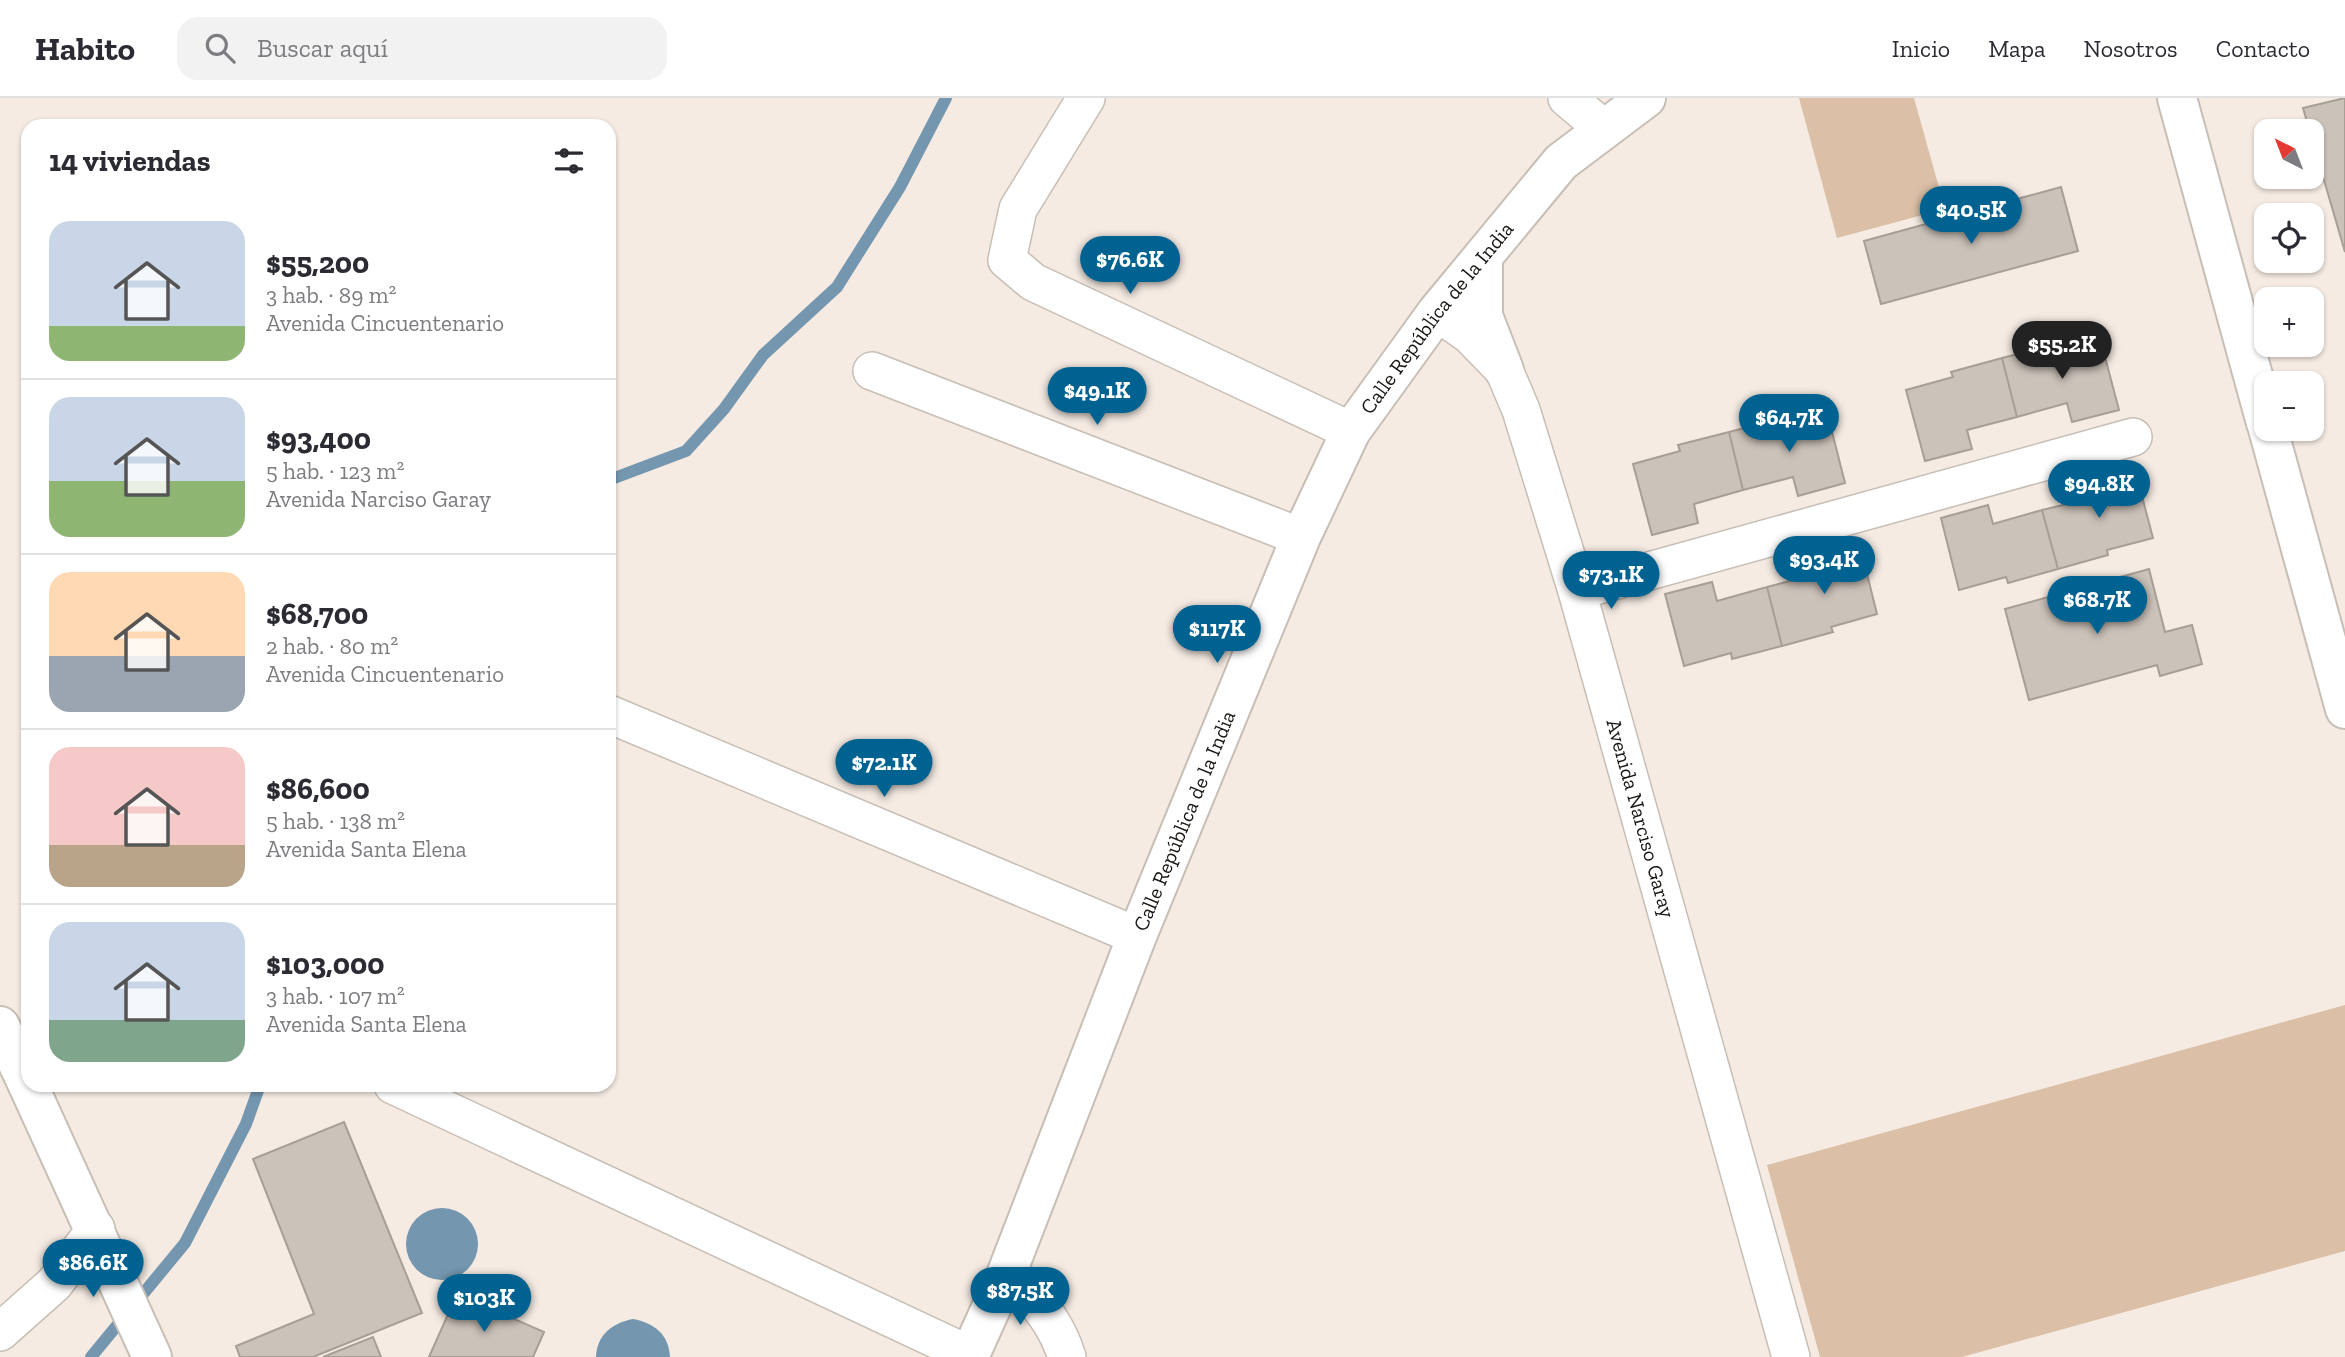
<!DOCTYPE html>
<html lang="es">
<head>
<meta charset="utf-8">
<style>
  :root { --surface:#fff; --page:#f2f2f3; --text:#2b2b33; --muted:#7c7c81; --line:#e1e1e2; --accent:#006291 }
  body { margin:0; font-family:"Zilla Slab",serif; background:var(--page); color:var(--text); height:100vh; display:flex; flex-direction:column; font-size:26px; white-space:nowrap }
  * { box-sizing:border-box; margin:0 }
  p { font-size:23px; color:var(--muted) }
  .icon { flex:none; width:38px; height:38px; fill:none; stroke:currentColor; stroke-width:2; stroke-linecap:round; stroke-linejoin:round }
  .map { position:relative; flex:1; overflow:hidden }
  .sheet { position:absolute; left:21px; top:21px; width:595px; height:973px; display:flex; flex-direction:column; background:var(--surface); border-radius:21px; box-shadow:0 2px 5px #0004 }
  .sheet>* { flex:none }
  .needle { width:46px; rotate:318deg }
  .buttons { position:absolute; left:2254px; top:21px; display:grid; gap:14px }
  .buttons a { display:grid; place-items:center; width:70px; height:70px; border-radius:14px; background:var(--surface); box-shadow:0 2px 5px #0004; font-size:35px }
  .price { position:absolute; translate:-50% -60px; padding:0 16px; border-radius:24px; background:var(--accent); color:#fff; font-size:23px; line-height:46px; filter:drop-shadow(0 2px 4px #0008) }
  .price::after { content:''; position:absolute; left:50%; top:42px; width:21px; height:16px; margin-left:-10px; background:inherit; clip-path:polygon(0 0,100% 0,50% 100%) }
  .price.current { background:#222; color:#fff }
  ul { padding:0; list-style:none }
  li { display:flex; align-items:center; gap:21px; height:175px; padding:0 28px }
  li+li { border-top:2px solid var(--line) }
  li span { display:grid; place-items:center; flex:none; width:196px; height:140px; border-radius:21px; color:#555 }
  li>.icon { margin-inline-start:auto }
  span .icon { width:84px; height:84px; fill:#fffc; stroke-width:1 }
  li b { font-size:30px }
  h2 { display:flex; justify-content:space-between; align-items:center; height:84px; padding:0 28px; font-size:30px }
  header { display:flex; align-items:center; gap:42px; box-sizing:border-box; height:98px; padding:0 35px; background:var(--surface); border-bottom:2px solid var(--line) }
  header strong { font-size:33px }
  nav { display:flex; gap:38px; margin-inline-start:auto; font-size:24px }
  .search { width:490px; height:63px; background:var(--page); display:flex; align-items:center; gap:18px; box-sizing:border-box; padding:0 24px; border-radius:21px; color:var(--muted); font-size:26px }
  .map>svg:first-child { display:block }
  .green { fill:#dbbfa6 }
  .water { fill:#7496af }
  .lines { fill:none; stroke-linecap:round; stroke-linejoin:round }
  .stream { stroke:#7496af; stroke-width:12 }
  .building { fill:#cbc2b9; stroke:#a79e96; stroke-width:2 }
  .minor-casing { stroke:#c7beb5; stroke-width:40 }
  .tertiary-casing { stroke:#c7beb5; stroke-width:42 }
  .primary-casing { stroke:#c7beb5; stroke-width:42 }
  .minor { stroke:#fff; stroke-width:37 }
  .tertiary { stroke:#fff; stroke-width:38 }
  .primary { stroke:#fff; stroke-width:38 }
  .labels { text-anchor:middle; stroke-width:6; stroke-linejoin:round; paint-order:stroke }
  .street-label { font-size:21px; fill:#181512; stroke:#f5ebe3 }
</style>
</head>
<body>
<header>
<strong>Habito</strong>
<div class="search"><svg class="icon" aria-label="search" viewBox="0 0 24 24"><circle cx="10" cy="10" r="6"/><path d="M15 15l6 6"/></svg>Buscar aquí</div>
<nav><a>Inicio</a><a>Mapa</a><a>Nosotros</a><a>Contacto</a></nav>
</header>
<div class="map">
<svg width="2345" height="1259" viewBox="0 0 2345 1259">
  <rect width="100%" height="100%" fill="#f5ebe3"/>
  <path class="green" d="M 1799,0 L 1914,0 L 1945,111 L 1837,140 Z
    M 2345,907 L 2345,1153 L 1962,1259 L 1820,1259 L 1767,1067 Z"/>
  <path class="water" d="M406 1146a36 36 0 1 1 72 0a36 36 0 1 1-72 0Z
    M 633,1221 C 654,1225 669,1236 670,1259 L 596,1259 C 597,1237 612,1225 633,1221 Z"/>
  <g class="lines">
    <path class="stream" d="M 609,382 L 686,353 L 724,311 L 763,257 L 837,189 L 900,89 L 946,0
      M 91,1259 L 185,1145 L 246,1026 L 260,987"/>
  </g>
  <path class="building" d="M 2345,0 L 2345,154 L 2303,10 Z
    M 2061,89 L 2078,153 L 1881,206 L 1864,143 Z
    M 2100,240 L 2119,312 L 2072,324 L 2067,305 L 2017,319 L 2002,260 L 2052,247 L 2053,253 Z
    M 2002,260 L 2017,319 L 1967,332 L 1972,351 L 1925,363 L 1906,292 L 1953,279 L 1951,274 Z
    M 1827,314 L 1845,385 L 1798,398 L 1793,379 L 1743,392 L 1729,334 L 1778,321 L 1780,327 Z
    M 1729,334 L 1743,392 L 1694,406 L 1698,425 L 1652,437 L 1633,366 L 1680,353 L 1678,347 Z
    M 2134,368 L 2153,440 L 2107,452 L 2108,457 L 2058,471 L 2042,412 L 2092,400 L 2087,380 Z
    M 1988,407 L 1993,426 L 2042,412 L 2058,471 L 2008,485 L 2006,479 L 1959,492 L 1941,420 Z
    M 1859,444 L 1877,516 L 1831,529 L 1833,534 L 1782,548 L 1767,489 L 1817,476 L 1812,457 Z
    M 2149,471 L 2165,534 L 2192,527 L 2202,566 L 2160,578 L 2157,567 L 2029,602 L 2005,511 Z
    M 1712,484 L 1717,503 L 1767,489 L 1782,548 L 1732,561 L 1731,555 L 1684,568 L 1665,496 Z
    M 344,1024 L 422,1215 L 313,1259 L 240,1259 L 236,1248 L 314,1216 L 253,1061 Z
    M 457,1196 L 544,1234 L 533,1259 L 429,1259 Z
    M 373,1239 L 381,1259 L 323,1259 Z"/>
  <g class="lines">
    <defs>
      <g id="minor">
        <path d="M 1086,0 L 1018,111 L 1007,162 L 1033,184 L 1351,333"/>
        <path d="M 1567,0 L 1603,30"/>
        <path id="s1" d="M 1437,214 L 1470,237 L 1504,272 L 1521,312 L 1577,493 L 1791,1259"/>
        <path d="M 872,273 L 1301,439"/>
        <path d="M 1577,493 L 2133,339"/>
        <path d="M 609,616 L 1137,838"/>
        <path d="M 393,987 L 970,1257"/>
        <path d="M 1006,1177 C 1035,1198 1056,1224 1067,1259"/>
        <path d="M 0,1234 L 54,1186 L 96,1131"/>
      </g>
      <g id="tertiary">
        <path d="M 1483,160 L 1483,218 L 1504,272"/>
        <path d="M 0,928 L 28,987"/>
        <path d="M 28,987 L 152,1259"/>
        <path id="s2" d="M 969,1259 L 1006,1177 L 1137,838 L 1301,439 L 1351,333 L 1437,214 L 1561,64 L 1646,0"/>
      </g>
      <path id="primary" d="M 2177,0 L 2266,325
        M 2268,331 L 2345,611"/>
    </defs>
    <use href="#minor" class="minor-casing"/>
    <use href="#tertiary" class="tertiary-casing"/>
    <use href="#primary" class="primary-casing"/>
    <use href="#minor" class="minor"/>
    <use href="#tertiary" class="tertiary"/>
    <use href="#primary" class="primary"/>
  </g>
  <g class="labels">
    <g class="street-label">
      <text dy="7" stroke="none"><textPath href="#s2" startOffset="1144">Calle República de la India</textPath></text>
      <text dy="7" stroke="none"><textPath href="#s1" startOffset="558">Avenida Narciso Garay</textPath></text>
      <text dy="7" stroke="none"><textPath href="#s2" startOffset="578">Calle República de la India</textPath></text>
    </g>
  </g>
</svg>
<div class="buttons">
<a><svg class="needle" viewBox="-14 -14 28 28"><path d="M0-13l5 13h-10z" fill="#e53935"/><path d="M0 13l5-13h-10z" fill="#7c7c81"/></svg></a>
<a><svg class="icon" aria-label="locate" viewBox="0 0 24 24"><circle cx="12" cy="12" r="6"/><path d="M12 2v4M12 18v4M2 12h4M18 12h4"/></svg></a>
<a>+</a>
<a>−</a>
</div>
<b class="price" style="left:1971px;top:148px">$40.5K</b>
<b class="price" style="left:1130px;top:198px">$76.6K</b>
<b class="price current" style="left:2062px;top:283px">$55.2K</b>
<b class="price" style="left:1097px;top:329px">$49.1K</b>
<b class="price" style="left:1789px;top:356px">$64.7K</b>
<b class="price" style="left:2099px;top:422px">$94.8K</b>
<b class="price" style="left:1824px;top:498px">$93.4K</b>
<b class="price" style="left:1611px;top:513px">$73.1K</b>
<b class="price" style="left:2097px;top:538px">$68.7K</b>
<b class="price" style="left:1217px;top:567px">$117K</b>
<b class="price" style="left:884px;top:701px">$72.1K</b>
<b class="price" style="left:93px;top:1201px">$86.6K</b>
<b class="price" style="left:1020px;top:1229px">$87.5K</b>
<b class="price" style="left:484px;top:1236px">$103K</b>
<section class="sheet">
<h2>14 viviendas<svg class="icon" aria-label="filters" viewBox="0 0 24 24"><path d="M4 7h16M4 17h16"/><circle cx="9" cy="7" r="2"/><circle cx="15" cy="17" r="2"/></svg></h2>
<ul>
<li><span style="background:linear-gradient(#c9d6e8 75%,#8fb573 0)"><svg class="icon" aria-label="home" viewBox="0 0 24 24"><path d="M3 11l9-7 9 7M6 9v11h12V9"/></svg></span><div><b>$55,200</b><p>3 hab. · 89 m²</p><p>Avenida Cincuentenario</p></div></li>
<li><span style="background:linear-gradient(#c9d6e8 60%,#8fb573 0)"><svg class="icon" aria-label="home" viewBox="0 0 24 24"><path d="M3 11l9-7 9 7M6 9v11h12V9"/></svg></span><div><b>$93,400</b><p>5 hab. · 123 m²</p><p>Avenida Narciso Garay</p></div></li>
<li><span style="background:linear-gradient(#ffd9b3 60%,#9aa5b1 0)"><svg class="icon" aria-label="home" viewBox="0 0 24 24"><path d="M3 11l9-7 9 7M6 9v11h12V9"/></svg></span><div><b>$68,700</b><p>2 hab. · 80 m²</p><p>Avenida Cincuentenario</p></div></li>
<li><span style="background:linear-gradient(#f6c9c9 70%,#b9a48a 0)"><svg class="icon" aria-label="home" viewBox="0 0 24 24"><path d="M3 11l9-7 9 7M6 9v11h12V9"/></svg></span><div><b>$86,600</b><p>5 hab. · 138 m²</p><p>Avenida Santa Elena</p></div></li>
<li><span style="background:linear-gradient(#c9d6e8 70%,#7fa58c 0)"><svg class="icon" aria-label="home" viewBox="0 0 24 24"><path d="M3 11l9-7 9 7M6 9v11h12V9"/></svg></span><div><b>$103,000</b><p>3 hab. · 107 m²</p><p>Avenida Santa Elena</p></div></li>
</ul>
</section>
</div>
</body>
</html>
